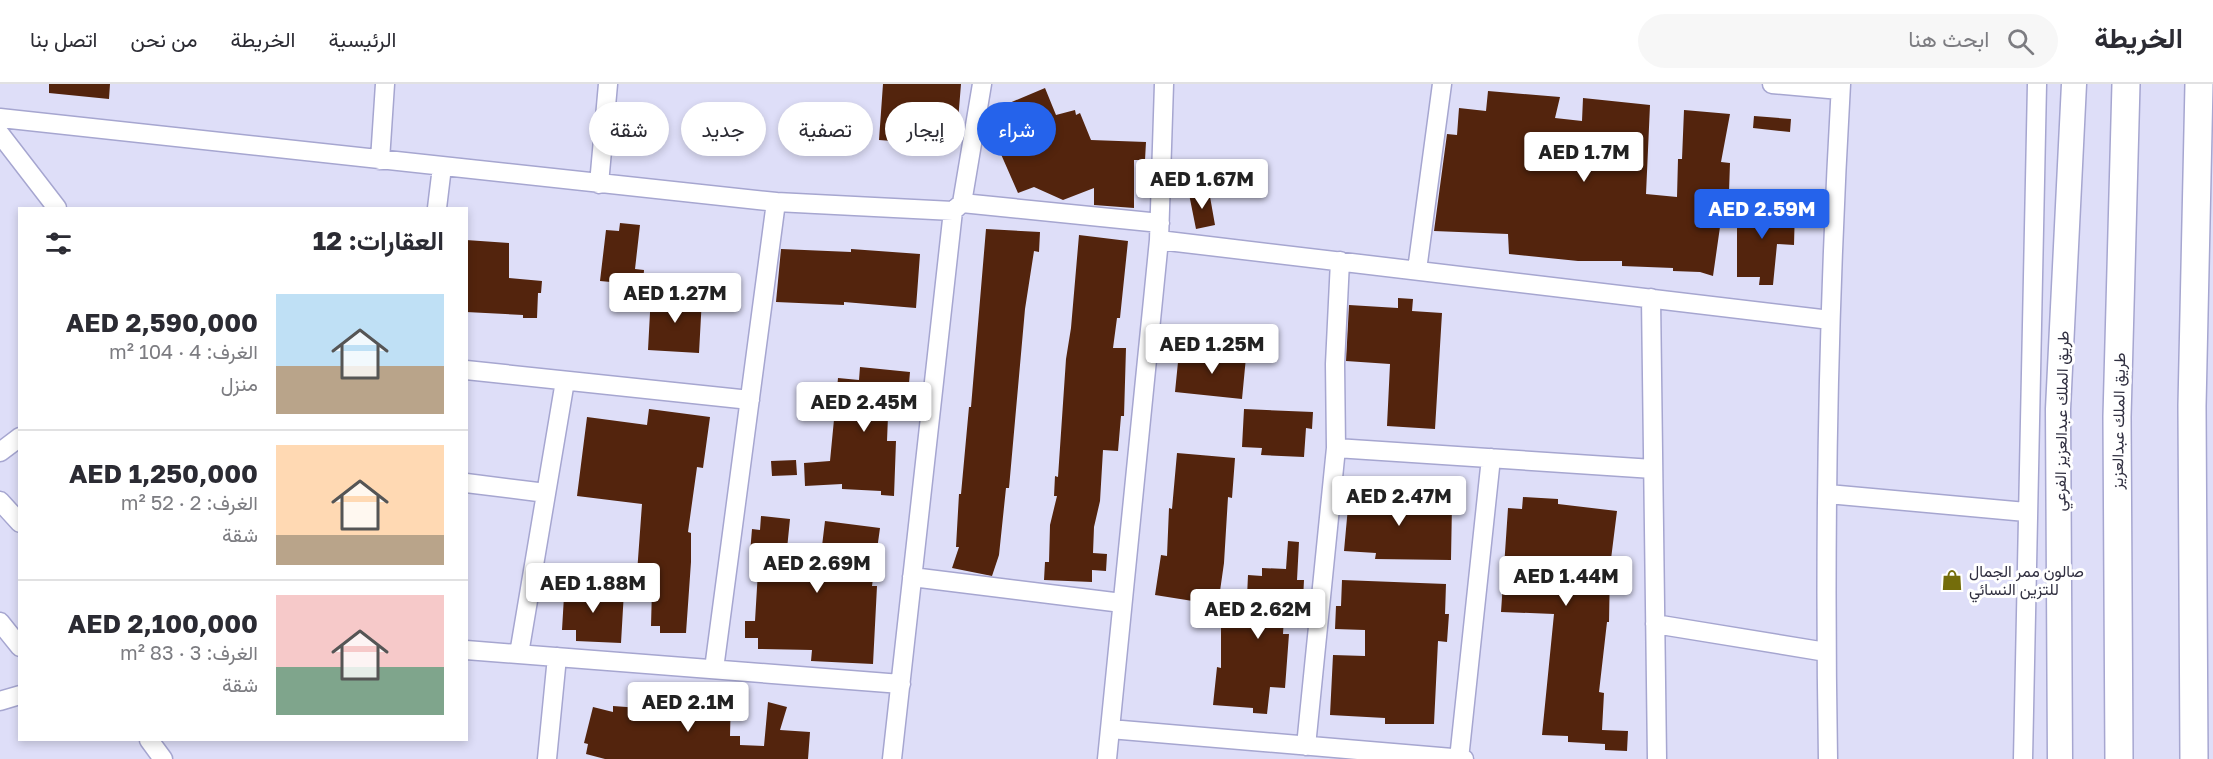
<!DOCTYPE html>
<html lang="ar">
<head>
<meta charset="utf-8">
<style>
  :root { --surface:#fff; --page:#f7f7f7; --text:#2b2b33; --muted:#7c7c81; --line:#e1e1e2; --accent:#2563eb }
  body { margin:0; font-family:"Golos Text",Vazirmatn,sans-serif; background:var(--page); color:var(--text); direction:rtl; height:100vh; display:flex; flex-direction:column; font-size:22px; white-space:nowrap }
  * { box-sizing:border-box; margin:0 }
  p { font-size:20px; color:var(--muted) }
  .icon { flex:none; width:33px; height:33px; fill:none; stroke:currentColor; stroke-width:2; stroke-linecap:round; stroke-linejoin:round }
  .map { position:relative; flex:1; overflow:hidden; direction:ltr }
  .side { position:absolute; left:18px; top:123px; width:450px; height:534px; display:flex; flex-direction:column; background:var(--surface); border-radius:0px; box-shadow:0 3px 9px #0003; direction:rtl }
  .side>* { flex:none }
  .guide { position:absolute; left:486px; top:18px; width:570px; height:54px; direction:rtl; display:flex; gap:12px }
  .price { position:absolute; translate:-50% -51px; padding:0 14px; border-radius:6px; background:#fff; color:#222; font-size:20px; line-height:39px; filter:drop-shadow(0 2px 3px #0008) }
  .price::after { content:''; position:absolute; left:50%; top:36px; width:18px; height:14px; margin-left:-9px; background:inherit; clip-path:polygon(0 0,100% 0,50% 100%) }
  .price.selected { background:var(--accent); color:#fff }
  ul { padding:0; list-style:none }
  li { display:flex; align-items:center; gap:18px; height:150px; padding:0 24px }
  li+li { border-top:2px solid var(--line) }
  li span { display:grid; place-items:center; flex:none; width:168px; height:120px; border-radius:0px; color:#555 }
  li>.icon { margin-inline-start:auto }
  span .icon { width:72px; height:72px; fill:#fffc; stroke-width:1 }
  li b { font-size:26px }
  h2 { display:flex; justify-content:space-between; align-items:center; height:72px; padding:0 24px; font-size:26px }
  .tag { padding:0 21px; border-radius:27px; background:var(--surface); box-shadow:0 3px 9px #0003; font-size:21px; line-height:54px }
  .tag.selected { background:var(--accent); color:#fff }
  header { display:flex; align-items:center; gap:36px; box-sizing:border-box; height:84px; padding:0 30px; background:var(--surface); border-bottom:2px solid var(--line) }
  header strong { font-size:28px }
  nav { display:flex; gap:33px; margin-inline-start:auto; font-size:21px }
  .search { width:420px; height:54px; background:var(--page); display:flex; align-items:center; gap:15px; box-sizing:border-box; padding:0 21px; border-radius:33px; color:var(--muted); font-size:22px }
  .map>svg:first-child { display:block }
  .building { fill:#53240d }
  .lines { fill:none; stroke-linecap:round; stroke-linejoin:round }
  .minor-casing { stroke:#a6a6d0; stroke-width:21 }
  .major-casing { stroke:#a6a6d0; stroke-width:27 }
  .highway-casing { stroke:#a6a6d0; stroke-width:30 }
  .minor { stroke:#fff; stroke-width:18 }
  .major { stroke:#fff; stroke-width:24 }
  .highway { stroke:#fff; stroke-width:27 }
  .labels { text-anchor:middle; stroke-width:6; stroke-linejoin:round; paint-order:stroke }
  .street-label { font-size:16px; fill:#302f40; stroke:#fff }
  .poi-label { font-size:16px; fill:#302f40; stroke:#fff; text-anchor:start }
</style>
</head>
<body>
<header>
<strong>الخريطة</strong>
<div class="search"><svg class="icon" aria-label="search" viewBox="0 0 24 24"><circle cx="10" cy="10" r="6"/><path d="M15 15l6 6"/></svg>ابحث هنا</div>
<nav><a>الرئيسية</a><a>الخريطة</a><a>من نحن</a><a>اتصل بنا</a></nav>
</header>
<div class="map">
<svg width="2213" height="675" viewBox="0 0 2213 675">
  <rect width="100%" height="100%" fill="#dedef8"/>
  <path class="building" d="M 49,0 L 110,0 L 109,15 L 49,9 Z
    M 883,0 L 961,0 L 956,62 L 879,56 Z
    M 1045,4 L 1056,31 L 1075,26 L 1076,31 L 1080,29 L 1091,56 L 1146,58 L 1145,76 L 1134,76 L 1134,124 L 1094,121 L 1094,104 L 1063,116 L 1034,103 L 1018,109 L 993,52 L 1007,46 L 1002,36 L 1012,33 L 1007,20 Z
    M 1488,7 L 1560,13 L 1555,34 L 1582,37 L 1583,14 L 1650,21 L 1646,110 L 1677,113 L 1678,75 L 1682,75 L 1684,26 L 1730,30 L 1721,78 L 1730,79 L 1729,108 L 1725,108 L 1713,192 L 1700,188 L 1673,187 L 1673,184 L 1622,182 L 1622,177 L 1578,177 L 1509,170 L 1508,150 L 1434,147 L 1447,50 L 1457,51 L 1459,24 L 1486,27 Z
    M 1754,32 L 1791,35 L 1790,48 L 1753,44 Z
    M 1209,107 L 1215,141 L 1196,145 L 1189,110 Z
    M 1737,123 L 1795,124 L 1794,161 L 1777,160 L 1773,201 L 1759,201 L 1760,193 L 1737,193 Z
    M 620,139 L 640,141 L 635,185 L 644,186 L 643,201 L 600,197 L 606,146 L 619,147 Z
    M 986,145 L 1040,148 L 1039,168 L 1034,167 L 1025,225 L 1009,404 L 1006,404 L 999,471 L 992,492 L 952,484 L 959,463 L 956,463 L 959,410 L 961,410 L 969,323 L 971,323 Z
    M 1079,151 L 1128,157 L 1120,234 L 1117,234 L 1113,264 L 1126,264 L 1124,332 L 1121,332 L 1118,367 L 1103,366 L 1100,417 L 1094,443 L 1093,469 L 1107,470 L 1106,487 L 1092,486 L 1092,498 L 1044,496 L 1045,478 L 1049,478 L 1050,441 L 1057,412 L 1054,412 L 1055,392 L 1058,393 L 1066,275 L 1071,244 Z
    M 466,156 L 509,159 L 509,194 L 542,197 L 541,209 L 538,209 L 537,234 L 523,234 L 523,231 L 466,228 Z
    M 781,165 L 851,168 L 851,165 L 920,170 L 916,224 L 844,218 L 844,221 L 776,218 Z
    M 651,210 L 702,214 L 699,269 L 648,266 Z
    M 1398,214 L 1413,215 L 1412,227 L 1442,229 L 1435,345 L 1387,342 L 1390,280 L 1346,277 L 1349,221 L 1398,224 Z
    M 1187,267 L 1246,273 L 1242,315 L 1175,308 L 1178,278 L 1186,279 Z
    M 860,283 L 910,288 L 906,334 L 888,332 L 887,357 L 896,357 L 894,412 L 881,411 L 881,407 L 842,405 L 842,400 L 805,402 L 804,379 L 830,377 L 838,294 L 859,296 Z
    M 649,325 L 710,333 L 703,384 L 697,383 L 688,448 L 691,449 L 691,478 L 686,549 L 660,549 L 660,542 L 651,542 L 652,504 L 636,503 L 642,420 L 577,412 L 587,333 L 647,341 Z
    M 1244,325 L 1313,328 L 1312,345 L 1306,344 L 1304,373 L 1261,371 L 1262,364 L 1242,363 Z
    M 1177,369 L 1235,374 L 1232,414 L 1228,413 L 1224,479 L 1218,521 L 1155,511 L 1161,471 L 1167,472 L 1169,424 L 1172,425 Z
    M 796,376 L 797,391 L 772,392 L 771,377 Z
    M 1382,404 L 1424,408 L 1424,419 L 1452,420 L 1451,476 L 1375,475 L 1376,469 L 1344,467 L 1349,412 L 1381,415 Z
    M 1523,413 L 1558,415 L 1558,420 L 1617,427 L 1610,483 L 1609,538 L 1607,538 L 1599,608 L 1604,609 L 1602,646 L 1628,647 L 1627,667 L 1605,666 L 1605,660 L 1568,658 L 1568,652 L 1542,651 L 1554,530 L 1501,528 L 1508,424 L 1522,425 Z
    M 761,432 L 790,435 L 785,485 L 819,487 L 825,437 L 880,444 L 872,502 L 877,502 L 873,580 L 811,577 L 812,566 L 758,565 L 758,554 L 745,554 L 745,537 L 755,537 L 759,470 L 750,469 L 752,445 L 760,446 Z
    M 1288,457 L 1299,458 L 1297,496 L 1304,496 L 1303,516 L 1285,515 L 1283,550 L 1289,550 L 1285,604 L 1270,603 L 1267,630 L 1253,629 L 1253,624 L 1213,621 L 1217,583 L 1221,584 L 1221,535 L 1246,535 L 1248,491 L 1262,492 L 1262,484 L 1286,485 Z
    M 565,495 L 578,496 L 577,505 L 624,507 L 621,559 L 576,557 L 576,546 L 562,546 Z
    M 1342,496 L 1446,500 L 1445,530 L 1449,530 L 1447,558 L 1438,557 L 1434,640 L 1385,640 L 1385,634 L 1330,631 L 1333,571 L 1365,572 L 1365,546 L 1335,545 L 1336,522 L 1341,522 Z
    M 667,610 L 731,612 L 730,652 L 740,652 L 740,661 L 764,662 L 768,618 L 787,623 L 780,646 L 810,648 L 808,675 L 605,675 L 586,670 L 588,660 L 584,659 L 593,623 L 613,628 L 613,622 L 667,626 Z"/>
  <g class="lines">
    <defs>
      <path id="minor" d="M 1772,0 L 1840,6
        M 0,34 L 776,118 L 953,127
        M 0,50 L 57,124
        M 380,76 L 385,0
        M 599,100 L 608,0
        M 962,119 L 1160,139
        M 437,124 L 442,83
        M 1159,156 L 1830,236
        M 1417,186 L 1442,0
        M 1651,214 L 1657,675
        M 466,286 L 750,316
        M 1336,364 L 1653,385
        M 0,368 L 20,353
        M 466,399 L 546,409
        M 1828,410 L 2026,428
        M 0,417 L 20,439
        M 912,493 L 1122,519
        M 0,538 L 20,563
        M 1655,540 L 1826,568
        M 466,566 L 901,600
        M 519,570 L 565,297
        M 714,585 L 776,118
        M 0,617 L 20,611
        M 1110,645 L 1464,675
        M 149,656 L 163,675
        M 1306,662 L 1336,364 L 1335,280 L 1340,177
        M 547,675 L 557,573
        M 892,675 L 953,127 L 962,119 L 982,0
        M 1107,675 L 1159,156 L 1164,0
        M 1459,675 L 1491,374
        M 1828,675 C 1824,450 1828,225 1841,0
        M 2023,675 L 2037,0"/>
      <path id="major" d="M 2060,675 L 2058,325 L 2074,0"/>
      <path id="highway" d="M 2119,675 L 2117,333 L 2126,0
        M 2194,675 L 2192,322 L 2199,0"/>
    </defs>
    <use href="#minor" class="minor-casing"/>
    <use href="#major" class="major-casing"/>
    <use href="#highway" class="highway-casing"/>
    <use href="#minor" class="minor"/>
    <use href="#major" class="major"/>
    <use href="#highway" class="highway"/>
  </g>
  <defs>
    <symbol id="shop-bare" viewBox="-9 -9 18 18"><path d="M-5-2.5h2.3a2.7 3.5 0 0 1 5.4 0H5L5.5 6h-11ZM-1.5-2.5h3a1.5 2.3 0 0 0-3 0Z" fill="#746d0b" stroke="#fff" stroke-width="2.5" paint-order="stroke"/></symbol>
  </defs>
  <g fill-rule="evenodd">
    <use href="#shop-bare" x="1937" y="481" width="30" height="30"/>
  </g>
  <g class="labels">
    <g class="street-label">
      <text transform="translate(2061 337) rotate(-89)" y="6">طريق الملك عبدالعزيز الفرعي</text>
      <text transform="translate(2118 337) rotate(-89)" y="6">طريق الملك عبدالعزيز</text>
    </g>
    <g class="poi-label">
      <text x="1969" y="493">صالون ممر الجمال<tspan x="1969" dy="18">للتزين النسائي</tspan></text>
    </g>
  </g>
</svg>
<b class="price" style="left:1584px;top:99px">AED 1.7M</b>
<b class="price" style="left:1202px;top:126px">AED 1.67M</b>
<b class="price selected" style="left:1762px;top:156px">AED 2.59M</b>
<b class="price" style="left:675px;top:240px">AED 1.27M</b>
<b class="price" style="left:1212px;top:291px">AED 1.25M</b>
<b class="price" style="left:864px;top:349px">AED 2.45M</b>
<b class="price" style="left:1399px;top:443px">AED 2.47M</b>
<b class="price" style="left:817px;top:510px">AED 2.69M</b>
<b class="price" style="left:1566px;top:523px">AED 1.44M</b>
<b class="price" style="left:593px;top:530px">AED 1.88M</b>
<b class="price" style="left:1258px;top:556px">AED 2.62M</b>
<b class="price" style="left:688px;top:649px">AED 2.1M</b>
<div class="guide">
<a class="tag selected">شراء</a>
<a class="tag">إيجار</a>
<a class="tag">تصفية</a>
<a class="tag">جديد</a>
<a class="tag">شقة</a>
</div>
<section class="side">
<h2>العقارات: 12<svg class="icon" aria-label="filters" viewBox="0 0 24 24"><path d="M4 7h16M4 17h16"/><circle cx="9" cy="7" r="2"/><circle cx="15" cy="17" r="2"/></svg></h2>
<ul>
<li><span style="background:linear-gradient(#bfe0f5 60%,#b9a48a 0)"><svg class="icon" aria-label="home" viewBox="0 0 24 24"><path d="M3 11l9-7 9 7M6 9v11h12V9"/></svg></span><div><b>AED 2,590,000</b><p>الغرف: 4 · 104 m²</p><p>منزل</p></div></li>
<li><span style="background:linear-gradient(#ffd9b3 75%,#b9a48a 0)"><svg class="icon" aria-label="home" viewBox="0 0 24 24"><path d="M3 11l9-7 9 7M6 9v11h12V9"/></svg></span><div><b>AED 1,250,000</b><p>الغرف: 2 · 52 m²</p><p>شقة</p></div></li>
<li><span style="background:linear-gradient(#f6c9c9 60%,#7fa58c 0)"><svg class="icon" aria-label="home" viewBox="0 0 24 24"><path d="M3 11l9-7 9 7M6 9v11h12V9"/></svg></span><div><b>AED 2,100,000</b><p>الغرف: 3 · 83 m²</p><p>شقة</p></div></li>
</ul>
</section>
</div>
</body>
</html>
